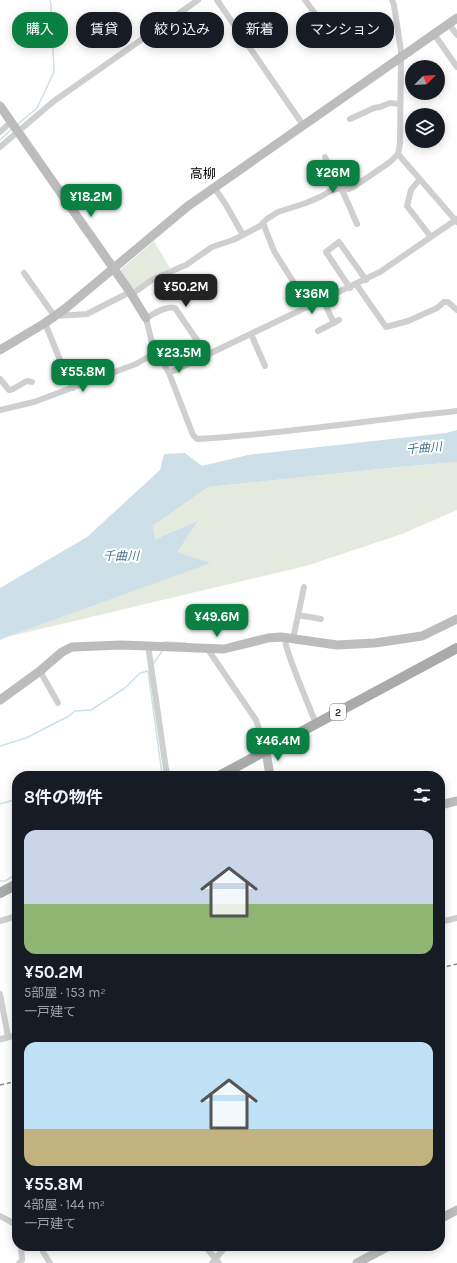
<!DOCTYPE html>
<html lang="ja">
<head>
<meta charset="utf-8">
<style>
  :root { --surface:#171b24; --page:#242831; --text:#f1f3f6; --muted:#9ea1a6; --accent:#0b8043 }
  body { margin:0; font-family:Karla,"Noto Sans JP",sans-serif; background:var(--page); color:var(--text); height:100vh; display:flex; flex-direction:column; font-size:15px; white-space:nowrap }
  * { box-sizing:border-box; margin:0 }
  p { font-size:13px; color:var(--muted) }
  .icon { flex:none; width:22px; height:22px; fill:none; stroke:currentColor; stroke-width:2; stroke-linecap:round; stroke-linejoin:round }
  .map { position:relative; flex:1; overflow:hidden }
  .details { position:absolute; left:12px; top:771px; width:433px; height:480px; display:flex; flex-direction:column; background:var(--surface); border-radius:16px; box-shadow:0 2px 10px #0003 }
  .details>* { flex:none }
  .hud { position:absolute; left:12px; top:12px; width:433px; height:36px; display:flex; gap:8px }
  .needle { width:26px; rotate:66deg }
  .controls { position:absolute; left:405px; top:60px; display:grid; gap:8px }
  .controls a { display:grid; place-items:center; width:40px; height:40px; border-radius:50%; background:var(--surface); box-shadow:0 2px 10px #0003; font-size:20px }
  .price { position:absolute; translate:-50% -34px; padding:0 9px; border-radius:8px; background:var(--accent); color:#fff; font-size:13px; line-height:26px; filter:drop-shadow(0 1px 2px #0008) }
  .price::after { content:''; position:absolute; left:50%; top:24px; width:12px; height:9px; margin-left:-6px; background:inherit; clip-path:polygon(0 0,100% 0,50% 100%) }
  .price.current { background:#222; color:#fff }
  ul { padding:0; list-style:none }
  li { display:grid; align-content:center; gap:8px; height:212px; padding:0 12px }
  li span { display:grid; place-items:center; height:124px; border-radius:12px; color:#555 }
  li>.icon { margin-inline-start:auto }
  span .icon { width:72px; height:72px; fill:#fffc; stroke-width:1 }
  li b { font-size:17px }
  h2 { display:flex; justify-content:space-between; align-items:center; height:48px; padding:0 12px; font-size:17px }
  .tag { padding:0 14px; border-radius:16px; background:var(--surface); box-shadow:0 2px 10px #0003; font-size:14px; line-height:36px }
  .tag.current { background:var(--accent); color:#fff }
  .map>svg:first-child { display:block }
  .green { fill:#e5eade }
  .water { fill:#cde0e8 }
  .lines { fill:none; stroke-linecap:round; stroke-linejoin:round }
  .stream { stroke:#cde0e8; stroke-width:1.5 }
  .street { stroke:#cfcfcf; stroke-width:6 }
  .secondary { stroke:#bcbcbc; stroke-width:9 }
  .primary { stroke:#aaa; stroke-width:10 }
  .rail { stroke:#878787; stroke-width:1.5; stroke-dasharray:4 3; stroke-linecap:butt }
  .labels { text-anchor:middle; stroke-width:4; stroke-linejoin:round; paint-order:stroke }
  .shield { fill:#fff; stroke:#707070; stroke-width:1 }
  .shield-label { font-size:10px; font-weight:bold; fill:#323232 }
  .water-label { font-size:12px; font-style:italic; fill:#46768d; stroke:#fff }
  .quarter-label { font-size:13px; fill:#000; stroke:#fff }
</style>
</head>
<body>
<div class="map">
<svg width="457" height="1263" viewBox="0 0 457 1263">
  <rect width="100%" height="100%" fill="#fff"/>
  <path class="green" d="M 154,241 L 170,268 L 152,276 L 132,290 L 119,271 Z
    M 457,462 L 457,510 L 402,534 L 306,566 L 7,637 L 210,563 L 176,552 L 197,522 L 154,539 L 153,526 L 208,487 L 399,467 Z"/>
  <path class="water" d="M 457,430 L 457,462 L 399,467 L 208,487 L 153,526 L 155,539 L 198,521 L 177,552 L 211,563 L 7,637 L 0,640 L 0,588 L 87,537 L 160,470 L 164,454 L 185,453 L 202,466 L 248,455 L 446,433 Z"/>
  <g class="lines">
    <path class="stream" d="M 18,124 L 37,108 L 54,72 L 51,5 L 50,0
      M 0,140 L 12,129
      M 164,643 L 164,642 L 186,643
      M 153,664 L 163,650
      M 148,671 L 162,774 L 160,776
      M 0,746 L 26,738 L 69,716 L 75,711 L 91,710 L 125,688 L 140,673 L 148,671
      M 0,804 L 17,799
      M 0,881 L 5,881 L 17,874
      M 0,1042 L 8,1040"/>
    <path class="street" d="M 217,0 L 303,125
      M 305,0 L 316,15
      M 448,23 L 457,35
      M 434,34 L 457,67
      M 350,119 L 374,108 L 380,107 L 390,103 L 400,104
      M 0,132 L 11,122
      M 0,147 L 54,101 L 198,0
      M 398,154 L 457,222
      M 325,157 L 338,186 L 343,192 L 357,224
      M 419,180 L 411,190 L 407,206 L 431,237
      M 214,187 L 226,205 L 243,235
      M 263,223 L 274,251 L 309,307
      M 24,273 L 53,314 L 56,316 L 87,314 L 130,292
      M 356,284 L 386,327 L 408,321 L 437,308 L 444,302 L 448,302 L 457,310
      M 350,288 L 326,252 L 339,242 L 366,280
      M 132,294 L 153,279 L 186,265 L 212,247 L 233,240 L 243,235 L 260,226 L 267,219 L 278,212 L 306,203 L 320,197 L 332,190 L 340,188 L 349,189 L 355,186 L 390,162 L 398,154 L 400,144 L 401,51 L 394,5 L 392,0
      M 323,300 L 334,323
      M 45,323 L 62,365 L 73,388
      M 318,331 L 339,320
      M 251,334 L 265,366
      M 207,355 L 175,308 C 166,305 154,314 146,318 L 152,343 L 169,373 L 193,435 L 197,439 C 284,434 370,420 457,411
      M 169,373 L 380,272 L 457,219
      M 0,379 L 9,390 L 11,390 L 27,381 L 32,382
      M 0,410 L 34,402 L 136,364 L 157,352
      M 298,615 L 321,619
      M 285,637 C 283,647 311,710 316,724
      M 293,639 L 304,587
      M 148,645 L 167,776
      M 207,648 L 256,720 L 259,729 L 263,752
      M 40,671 L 58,703
      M 0,921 L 17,916
      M 440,922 L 457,918
      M 0,994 L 8,1037
      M 0,1039 L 17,1035
      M 0,1216 L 17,1225
      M 42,1246 L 43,1252 L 50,1263
      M 78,1246 L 79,1248
      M 205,1246 L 219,1263
      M 19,1263 L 22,1260 L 21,1246
      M 212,1263 L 226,1246"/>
    <path class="secondary" d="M 0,106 L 130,292 L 146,318
      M 0,350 L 45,323 L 66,308 L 188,206 L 457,18
      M 0,700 L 40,671 L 62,652 L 72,647 L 122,645 L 224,649 L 268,638 L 281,637 L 337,645 L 375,643 L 422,636 L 457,619
      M 266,751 L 270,776
      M 440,805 L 457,801
      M 440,1219 L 457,1210
      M 357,1263 L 389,1246"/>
    <path class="primary" d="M 219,776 L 457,648
      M 0,893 L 17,884"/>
    <path class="rail" d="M 440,968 L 457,964
      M 0,1085 L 17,1081"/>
  </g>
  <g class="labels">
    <rect class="shield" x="330" y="704" width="16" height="16" rx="3"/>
    <g class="shield-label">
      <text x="338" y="716">2</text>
    </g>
    <g class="water-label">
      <text transform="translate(424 448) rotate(-5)" y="4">千曲川</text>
      <text x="121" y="560">千曲川</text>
    </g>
    <g class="quarter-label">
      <text x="203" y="178">高柳</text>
    </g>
  </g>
</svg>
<div class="controls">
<a><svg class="needle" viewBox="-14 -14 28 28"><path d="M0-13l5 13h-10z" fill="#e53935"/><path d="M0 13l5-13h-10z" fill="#9ea1a6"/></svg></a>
<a><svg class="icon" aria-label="layers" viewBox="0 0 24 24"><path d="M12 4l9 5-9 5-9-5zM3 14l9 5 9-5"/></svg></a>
</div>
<b class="price" style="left:333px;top:194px">¥26M</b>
<b class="price" style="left:91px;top:218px">¥18.2M</b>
<b class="price current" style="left:186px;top:308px">¥50.2M</b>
<b class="price" style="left:312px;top:315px">¥36M</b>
<b class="price" style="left:179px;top:374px">¥23.5M</b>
<b class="price" style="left:83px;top:393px">¥55.8M</b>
<b class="price" style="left:217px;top:638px">¥49.6M</b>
<b class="price" style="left:278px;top:762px">¥46.4M</b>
<div class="hud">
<a class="tag current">購入</a>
<a class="tag">賃貸</a>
<a class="tag">絞り込み</a>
<a class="tag">新着</a>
<a class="tag">マンション</a>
</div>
<section class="details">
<h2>8件の物件<svg class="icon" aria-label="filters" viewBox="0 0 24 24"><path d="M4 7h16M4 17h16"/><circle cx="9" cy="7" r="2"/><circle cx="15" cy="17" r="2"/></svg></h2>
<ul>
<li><span style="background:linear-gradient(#c9d6e8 60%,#8fb573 0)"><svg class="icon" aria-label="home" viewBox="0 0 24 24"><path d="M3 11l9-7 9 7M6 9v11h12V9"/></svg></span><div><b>¥50.2M</b><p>5部屋 · 153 m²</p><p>一戸建て</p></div></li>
<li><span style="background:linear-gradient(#bfe0f5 70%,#c2b280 0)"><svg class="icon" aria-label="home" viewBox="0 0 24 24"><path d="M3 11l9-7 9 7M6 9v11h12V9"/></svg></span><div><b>¥55.8M</b><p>4部屋 · 144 m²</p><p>一戸建て</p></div></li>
</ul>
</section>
</div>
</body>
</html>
